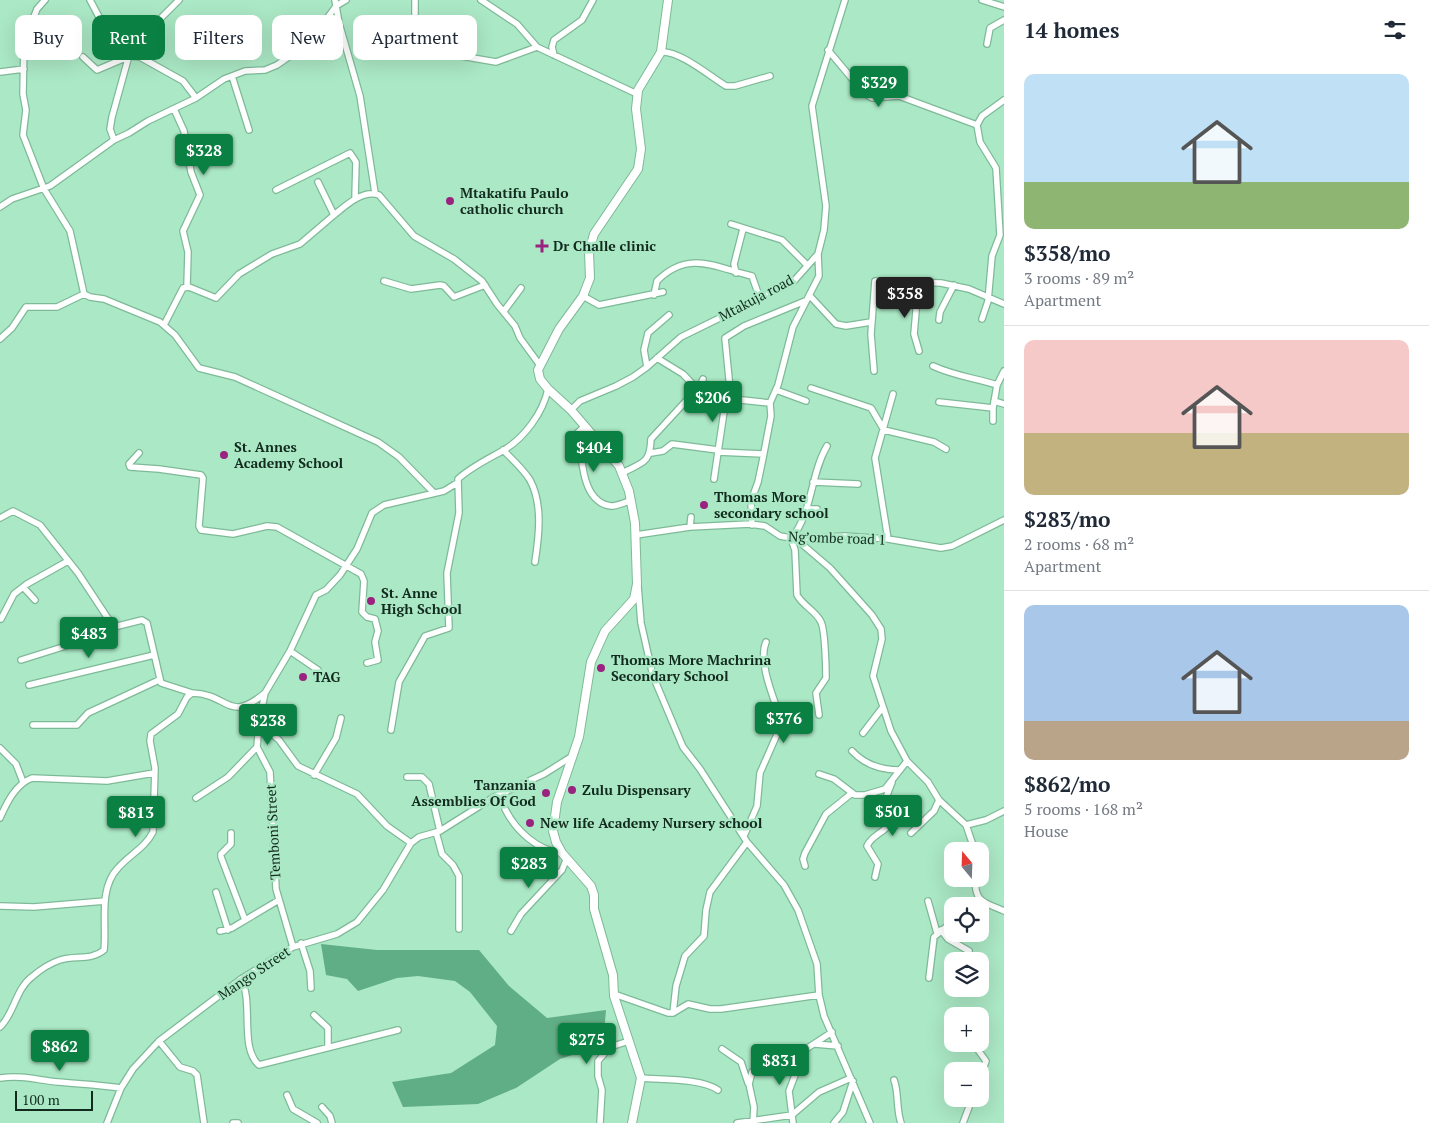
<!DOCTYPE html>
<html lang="en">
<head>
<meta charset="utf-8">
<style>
  :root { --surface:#fff; --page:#f2f2f3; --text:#1f2937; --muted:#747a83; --line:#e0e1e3; --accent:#0b8043 }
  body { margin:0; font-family:"PT Serif",serif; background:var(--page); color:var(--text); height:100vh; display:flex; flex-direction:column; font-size:19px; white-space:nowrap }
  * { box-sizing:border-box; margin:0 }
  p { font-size:16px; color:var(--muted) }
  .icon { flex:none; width:28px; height:28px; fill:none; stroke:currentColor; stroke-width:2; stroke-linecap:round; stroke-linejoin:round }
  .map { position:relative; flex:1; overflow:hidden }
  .panel { display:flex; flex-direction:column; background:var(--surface); width:425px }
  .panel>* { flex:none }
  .guide { position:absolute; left:15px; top:15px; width:475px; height:45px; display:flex; gap:10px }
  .needle { width:32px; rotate:341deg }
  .fabs { position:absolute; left:944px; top:842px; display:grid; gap:10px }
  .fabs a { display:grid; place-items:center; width:45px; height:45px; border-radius:10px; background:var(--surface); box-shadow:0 5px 20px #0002; font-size:25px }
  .scale { position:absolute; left:15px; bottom:12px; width:78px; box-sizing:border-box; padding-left:5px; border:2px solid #122b1e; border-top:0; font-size:14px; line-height:18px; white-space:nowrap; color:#122b1e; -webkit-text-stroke:4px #abe8c5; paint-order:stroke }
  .price { position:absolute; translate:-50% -42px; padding:0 11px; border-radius:5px; background:var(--accent); color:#fff; font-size:16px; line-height:32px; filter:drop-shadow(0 1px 2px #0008) }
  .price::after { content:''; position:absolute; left:50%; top:30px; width:15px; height:11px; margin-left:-8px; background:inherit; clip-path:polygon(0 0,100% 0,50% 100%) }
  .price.selected { background:#222; color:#fff }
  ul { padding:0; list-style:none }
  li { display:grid; align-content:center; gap:10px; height:265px; padding:0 20px }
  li+li { border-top:1px solid var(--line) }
  li span { display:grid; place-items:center; height:155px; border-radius:10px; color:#555 }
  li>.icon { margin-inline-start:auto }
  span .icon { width:90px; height:90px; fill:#fffc; stroke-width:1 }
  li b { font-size:21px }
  h2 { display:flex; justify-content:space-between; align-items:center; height:60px; padding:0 20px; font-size:21px }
  .chip { padding:0 18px; border-radius:10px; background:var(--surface); box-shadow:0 5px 20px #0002; font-size:18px; line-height:45px }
  .chip.selected { background:var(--accent); color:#fff }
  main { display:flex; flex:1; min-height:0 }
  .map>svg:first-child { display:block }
  .water { fill:#60ae85 }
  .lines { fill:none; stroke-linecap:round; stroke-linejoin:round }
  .stream { stroke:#60ae85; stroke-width:1 }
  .minor-casing { stroke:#7eba98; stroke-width:8 }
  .tertiary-casing { stroke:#7eba98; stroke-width:10 }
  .minor { stroke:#fff; stroke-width:5.5 }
  .tertiary { stroke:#fff; stroke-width:8 }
  .poi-dot { fill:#99237e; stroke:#abe8c5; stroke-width:2 }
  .labels { text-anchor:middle; stroke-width:5; stroke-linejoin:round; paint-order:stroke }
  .poi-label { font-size:14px; font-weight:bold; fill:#122b1e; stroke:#abe8c5; text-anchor:start }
  .street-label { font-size:14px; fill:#122b1e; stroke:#abe8c5 }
</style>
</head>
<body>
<main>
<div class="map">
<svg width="1004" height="1123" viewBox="0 0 1004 1123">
  <rect width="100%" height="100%" fill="#abe8c5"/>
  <path class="water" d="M 321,944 L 377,950 L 479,950 L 509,986 L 547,1018 L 606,1010 L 603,1045 L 560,1059 L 516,1088 L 478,1104 L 403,1107 L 392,1082 L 451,1073 L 495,1045 L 497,1026 L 470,992 L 455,981 L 418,976 L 397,978 L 358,991 L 347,979 L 326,975 Z"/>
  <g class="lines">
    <path class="stream" d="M 654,56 L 658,49"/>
    <defs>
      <path id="minor" d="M 45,0 L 37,9 L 24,42 L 23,94 L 26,110 L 23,135 L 44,189 L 70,231 L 84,294 L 90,297 L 104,299 L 160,322 L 175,335 L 199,368 L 235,377 L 378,442 L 399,457 L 434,493
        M 90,0 L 107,32 L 131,52
        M 335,0 L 339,23 L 360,96 L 375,193
        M 415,0 L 415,21 L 424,33 L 428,48 L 432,51 L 496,62 L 537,47
        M 481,0 L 517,24 L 537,47 L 637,94
        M 982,0 L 1004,7
        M 987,44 L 990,28 L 1004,20
        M 828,50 L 864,93 L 872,98 L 899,96 L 977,125
        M 661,52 C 679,50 711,77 726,86 L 735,86 L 770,76
        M 554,55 L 552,47 L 554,40 L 582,20 L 593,0
        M 83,57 L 97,70 L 130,56 L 140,57 L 183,81 L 196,98
        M 0,72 L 24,69
        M 232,76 L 249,130
        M 892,77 L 899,96
        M 174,109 L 184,131 L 191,172 L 200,195 L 183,231 L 188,252 L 187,287
        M 114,140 L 110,129 L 112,117 L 128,59 L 143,36 L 179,0
        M 276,190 L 350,153 L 356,162 L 355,198
        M 0,207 L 12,199 L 50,186 L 114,140 L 129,133 L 148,121 L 196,98 L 224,79 L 245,71 L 265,70 L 277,65 L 309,43 L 336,6 L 346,0
        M 334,215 C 345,206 363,189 379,195 L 414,236 L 454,259 L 482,281 L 497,304 L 515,326 L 520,338 L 539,364
        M 731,224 L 782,240 L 807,265
        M 736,273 L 734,264 L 743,229
        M 384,281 L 411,289 L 440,285 L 444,286 L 454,297 L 485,285
        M 914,283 L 916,311 L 914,334 L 919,351
        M 654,295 L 657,281 C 689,249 716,268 752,276 L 760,299
        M 583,296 L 599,305 L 663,292
        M 810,296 L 836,324 L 846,326 L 871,322
        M 504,311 L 521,288
        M 982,319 L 988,301 L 992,256 L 1000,235 L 996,168 L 980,142 L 977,125 L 982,116 L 1004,100
        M 939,320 L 940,312 L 954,285
        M 164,325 L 183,288 L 189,287 L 216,298 L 239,274 L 272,254 L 300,244 L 334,215 L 318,182
        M 0,339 L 12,328 L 26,307 L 57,307 L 84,294
        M 657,358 L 683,374 L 699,391
        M 933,366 C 955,376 975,378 997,385
        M 647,367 L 644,350 L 648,333 L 669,315
        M 874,371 L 871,334 L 875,281 L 941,283 L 969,289 L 1004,304
        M 811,388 L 871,408 L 884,430 L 934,442 L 946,449
        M 776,390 L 806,401
        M 698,392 L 703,379
        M 731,399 L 725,338 L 744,326 L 805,301
        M 994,401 L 1004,404
        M 939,402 L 993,408 L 997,385 L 1004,371
        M 571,410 L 580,401 L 616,386 L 633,377 L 647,367 L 681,337 L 793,282 L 818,254 L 824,230 L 826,206 L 812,106 L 845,0
        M 993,421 L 993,408
        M 585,426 L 573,437 C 574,444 580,448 581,455 C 583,473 587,503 611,506 C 617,506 625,502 631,501
        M 503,450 C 512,459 523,469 530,480 C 543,504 539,536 535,562
        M 718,452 L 763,454
        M 139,453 L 129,464 L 130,467 L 159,469 L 201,475 L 203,478 L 199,526 L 201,530 L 233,534 L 267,526 L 277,527 L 361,574 L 364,581 L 362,612 L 367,617 L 375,619 L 378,631 L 375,642 L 378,660 L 367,663
        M 651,453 L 663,451 L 672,444 L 718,450
        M 622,473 C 643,462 650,464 651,439 L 685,402 L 694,395 L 770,403
        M 714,479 L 726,398
        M 813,482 L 858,484
        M 807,509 L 817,509
        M 0,518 L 13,511 L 40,525 L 78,573 L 111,623 L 118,626 L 142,620 L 147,623 L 161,683 L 192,693
        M 752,525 L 751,501 L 758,482 L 763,458 L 771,416 L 770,403 L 778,385 L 793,327 L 819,276 L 818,254
        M 690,527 L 691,517
        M 636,535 L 690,527 L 750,524 L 765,526 L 780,536 L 796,539 L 844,536 L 888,539 L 941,548 L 952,546 L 1004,520
        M 796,539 L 830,568 L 872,615 L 881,629 L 882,639 L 873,676 L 891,731 L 907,761 L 928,782 L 939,800 L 966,825 L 975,851
        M 888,539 L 875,458 L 893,394
        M 638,586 L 641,623 L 653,676 L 683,747 L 700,769 L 747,842 L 784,885 L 798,910 L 817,964 L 819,995 L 824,1016 L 870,1123
        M 23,587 L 35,600
        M 1,619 L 14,594 L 27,584 L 68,561
        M 290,651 L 318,670 L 321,677
        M 21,660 L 85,640 L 118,626
        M 29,685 L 154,655
        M 819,715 L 816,693 L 826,678 C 826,667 825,630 821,622 C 816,611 803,606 797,595 L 795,550 L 791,539 C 813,512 810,475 827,446
        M 259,723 L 279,740 L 298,766 L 357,794 L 387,826 L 411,843
        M 33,725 L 77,725 L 88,713 L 159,680
        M 391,730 L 399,682 L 425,636 L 449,628 L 447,573 L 459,513 L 458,479 C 471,467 488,459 504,450 C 524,438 543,413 548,389
        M 863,733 L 883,707
        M 0,748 L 16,764 L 23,782
        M 852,751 C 865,765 881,770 900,770
        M 819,774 L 834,779 L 855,795 L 865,795 L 885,789 L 907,761
        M 314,775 L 336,738 L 341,718
        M 407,777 L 422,777 L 429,784 L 440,831
        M 196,798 L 228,777 L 257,747
        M 505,809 C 516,831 538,851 562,853
        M 0,818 C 7,802 16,784 32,778 L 107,781 L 154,773
        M 966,825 L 986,820 L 1004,811
        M 436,832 L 442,854 L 453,865 L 459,876 L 459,929
        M 231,833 L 231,844 L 221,854 L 221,857 L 245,920
        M 911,833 L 934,811 L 939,800
        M 744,836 L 757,806 L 760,773 L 782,723 C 776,703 757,663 766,642
        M 805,866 L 803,859 L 805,853 L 826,814 L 852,793
        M 875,877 L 878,864 L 867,846 C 871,836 883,833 890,824 L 884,803 L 892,782
        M 975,879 C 975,904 985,902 1004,911
        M 216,892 L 228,930
        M 928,901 L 937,933
        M 1,906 L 34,907 L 105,901
        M 941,930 L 948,939 L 969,951
        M 220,931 L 232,928 L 279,900
        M 511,931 L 521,914 L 562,870 L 567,858
        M 301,943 L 310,971 L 311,988
        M 293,947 L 276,889 L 270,772 L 257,747 L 259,723 L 265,693 L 290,651 L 316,595 L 326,590 L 340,575 L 357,549 L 372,513 L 384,505 L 444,491 L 457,483
        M 929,978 L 934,937 L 952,922
        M 241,979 C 254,1002 239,1048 259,1065 L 398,1030
        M 614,994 L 668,1013 L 673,1013 L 688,1004 L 710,1009 L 721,1009 L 819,995
        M 673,1013 L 676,986 L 685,956 L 704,936 L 706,910 L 710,892 L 747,842
        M 314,1015 L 328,1028 L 328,1046
        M 0,1027 C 15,1013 15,989 33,976 C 40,970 51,963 60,960 C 75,955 91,961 104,950 C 107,924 98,889 118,868 C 129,855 145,848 153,832 L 155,768 L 150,741 L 151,734 L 178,714 L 187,697 L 192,693 C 230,694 227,724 265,693
        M 159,1041 L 180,1067 L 193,1071 L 197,1075 L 204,1123
        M 815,1044 L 838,1046
        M 722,1049 L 741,1062 L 748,1083
        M 978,1050 L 986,1061 L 980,1078
        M 0,1078 C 23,1075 37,1080 58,1082 C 79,1084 100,1085 121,1088
        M 641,1078 C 662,1080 701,1078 718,1090
        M 894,1080 C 899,1093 896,1109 901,1123
        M 287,1095 L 293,1109 L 317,1123
        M 322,1107 L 330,1116 L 332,1123
        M 107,1123 L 121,1088 L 133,1069 L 159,1041 L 241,979 L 293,947 L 337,934 L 357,922 L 383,890 L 411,843 L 419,837 L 440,831 L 494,797 L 544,774 L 571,757
        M 233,1123 L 238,1123
        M 600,1123 L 602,1090 L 598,1076 L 598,1061 L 610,1047 L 629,1041
        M 737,1123 L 792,1115 L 819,1092 L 851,1078
        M 753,1123 L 754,1107 L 749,1084 L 752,1072 L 761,1065 L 806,1049 L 832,1032
        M 793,1123 L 789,1091 L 797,1070 L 793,1055
        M 834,1123 L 843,1112 L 853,1081
        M 963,1123 L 972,1099"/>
      <path id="tertiary" d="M 632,1123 L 641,1078 L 614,996 L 613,975 L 594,909 L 594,895 L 591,886 L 562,853 L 556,842 L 553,831 L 557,802 L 579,737 L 591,662 L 605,631 L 634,599 L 637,584 L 635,523 L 629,491 L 619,466 L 571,410 L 548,389 L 540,379 L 538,370 L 559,329 L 583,296 L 590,278 L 589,252 L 594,234 L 638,169 L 641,149 L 636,109 L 638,90 L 661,52 L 668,0"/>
    </defs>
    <use href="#minor" class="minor-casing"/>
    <use href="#tertiary" class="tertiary-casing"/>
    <use href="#minor" class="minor"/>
    <use href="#tertiary" class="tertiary"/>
  </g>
  <g class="poi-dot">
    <circle cx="450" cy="201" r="5"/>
    <path d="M539.5 238.5h5v5h5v5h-5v5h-5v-5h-5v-5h5z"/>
    <circle cx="224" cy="455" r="5"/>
    <circle cx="704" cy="505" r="5"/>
    <circle cx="371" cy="601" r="5"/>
    <circle cx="601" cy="668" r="5"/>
    <circle cx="303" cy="677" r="5"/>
    <circle cx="572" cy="790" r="5"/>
    <circle cx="546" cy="793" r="5"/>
    <circle cx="530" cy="823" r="5"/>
  </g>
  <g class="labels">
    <g class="poi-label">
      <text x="460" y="198">Mtakatifu Paulo<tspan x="460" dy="16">catholic church</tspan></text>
      <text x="553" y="251">Dr Challe clinic</text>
      <text x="234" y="452">St. Annes<tspan x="234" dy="16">Academy School</tspan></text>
      <text x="714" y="502">Thomas More<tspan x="714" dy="16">secondary school</tspan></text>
      <text x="381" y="598">St. Anne<tspan x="381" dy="16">High School</tspan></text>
      <text x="611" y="665">Thomas More Machrina<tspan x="611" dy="16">Secondary School</tspan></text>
      <text x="313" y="682">TAG</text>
      <text x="536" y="790" text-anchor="end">Tanzania<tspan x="536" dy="16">Assemblies Of God</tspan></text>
      <text x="582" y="795">Zulu Dispensary</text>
      <text x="540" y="828">New life Academy Nursery school</text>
    </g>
    <g class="street-label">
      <text transform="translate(756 298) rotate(-28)" y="5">Mtakuja road</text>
      <text transform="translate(837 538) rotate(2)" y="5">Ng’ombe road 1</text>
      <text transform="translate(273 832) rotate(-93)" y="5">Temboni Street</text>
      <text transform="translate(254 973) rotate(-34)" y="5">Mango Street</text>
    </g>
  </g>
</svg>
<div class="fabs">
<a><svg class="needle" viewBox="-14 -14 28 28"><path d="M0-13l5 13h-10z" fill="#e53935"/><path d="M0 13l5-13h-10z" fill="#747a83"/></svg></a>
<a><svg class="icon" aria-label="locate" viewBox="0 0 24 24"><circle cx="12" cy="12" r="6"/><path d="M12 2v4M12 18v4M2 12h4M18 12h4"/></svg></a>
<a><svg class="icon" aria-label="layers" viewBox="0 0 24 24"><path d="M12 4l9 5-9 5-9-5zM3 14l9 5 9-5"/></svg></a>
<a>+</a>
<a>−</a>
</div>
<div class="scale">100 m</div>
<b class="price" style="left:879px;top:108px">$329</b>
<b class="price" style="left:204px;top:176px">$328</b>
<b class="price selected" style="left:905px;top:319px">$358</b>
<b class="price" style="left:713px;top:423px">$206</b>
<b class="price" style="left:594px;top:473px">$404</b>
<b class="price" style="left:89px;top:659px">$483</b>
<b class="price" style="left:784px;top:744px">$376</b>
<b class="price" style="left:268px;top:746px">$238</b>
<b class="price" style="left:893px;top:837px">$501</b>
<b class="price" style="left:136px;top:838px">$813</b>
<b class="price" style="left:529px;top:889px">$283</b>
<b class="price" style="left:587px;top:1065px">$275</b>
<b class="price" style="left:60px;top:1072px">$862</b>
<b class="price" style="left:780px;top:1086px">$831</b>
<div class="guide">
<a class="chip">Buy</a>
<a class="chip selected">Rent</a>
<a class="chip">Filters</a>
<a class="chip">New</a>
<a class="chip">Apartment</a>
</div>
</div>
<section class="panel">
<h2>14 homes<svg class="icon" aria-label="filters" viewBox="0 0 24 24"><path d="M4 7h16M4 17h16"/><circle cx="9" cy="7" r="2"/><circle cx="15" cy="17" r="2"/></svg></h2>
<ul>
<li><span style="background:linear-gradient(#bfe0f5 70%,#8fb573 0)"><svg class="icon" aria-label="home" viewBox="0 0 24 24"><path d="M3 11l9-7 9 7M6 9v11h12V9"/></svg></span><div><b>$358/mo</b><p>3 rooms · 89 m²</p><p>Apartment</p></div></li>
<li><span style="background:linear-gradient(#f6c9c9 60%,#c2b280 0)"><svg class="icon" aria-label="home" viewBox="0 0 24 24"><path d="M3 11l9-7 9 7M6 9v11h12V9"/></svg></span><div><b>$283/mo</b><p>2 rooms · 68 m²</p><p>Apartment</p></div></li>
<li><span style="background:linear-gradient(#a9c7e8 75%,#b9a48a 0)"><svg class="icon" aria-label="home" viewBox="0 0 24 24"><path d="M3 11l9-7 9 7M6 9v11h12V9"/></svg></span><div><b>$862/mo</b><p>5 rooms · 168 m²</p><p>House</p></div></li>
</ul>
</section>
</main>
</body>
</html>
